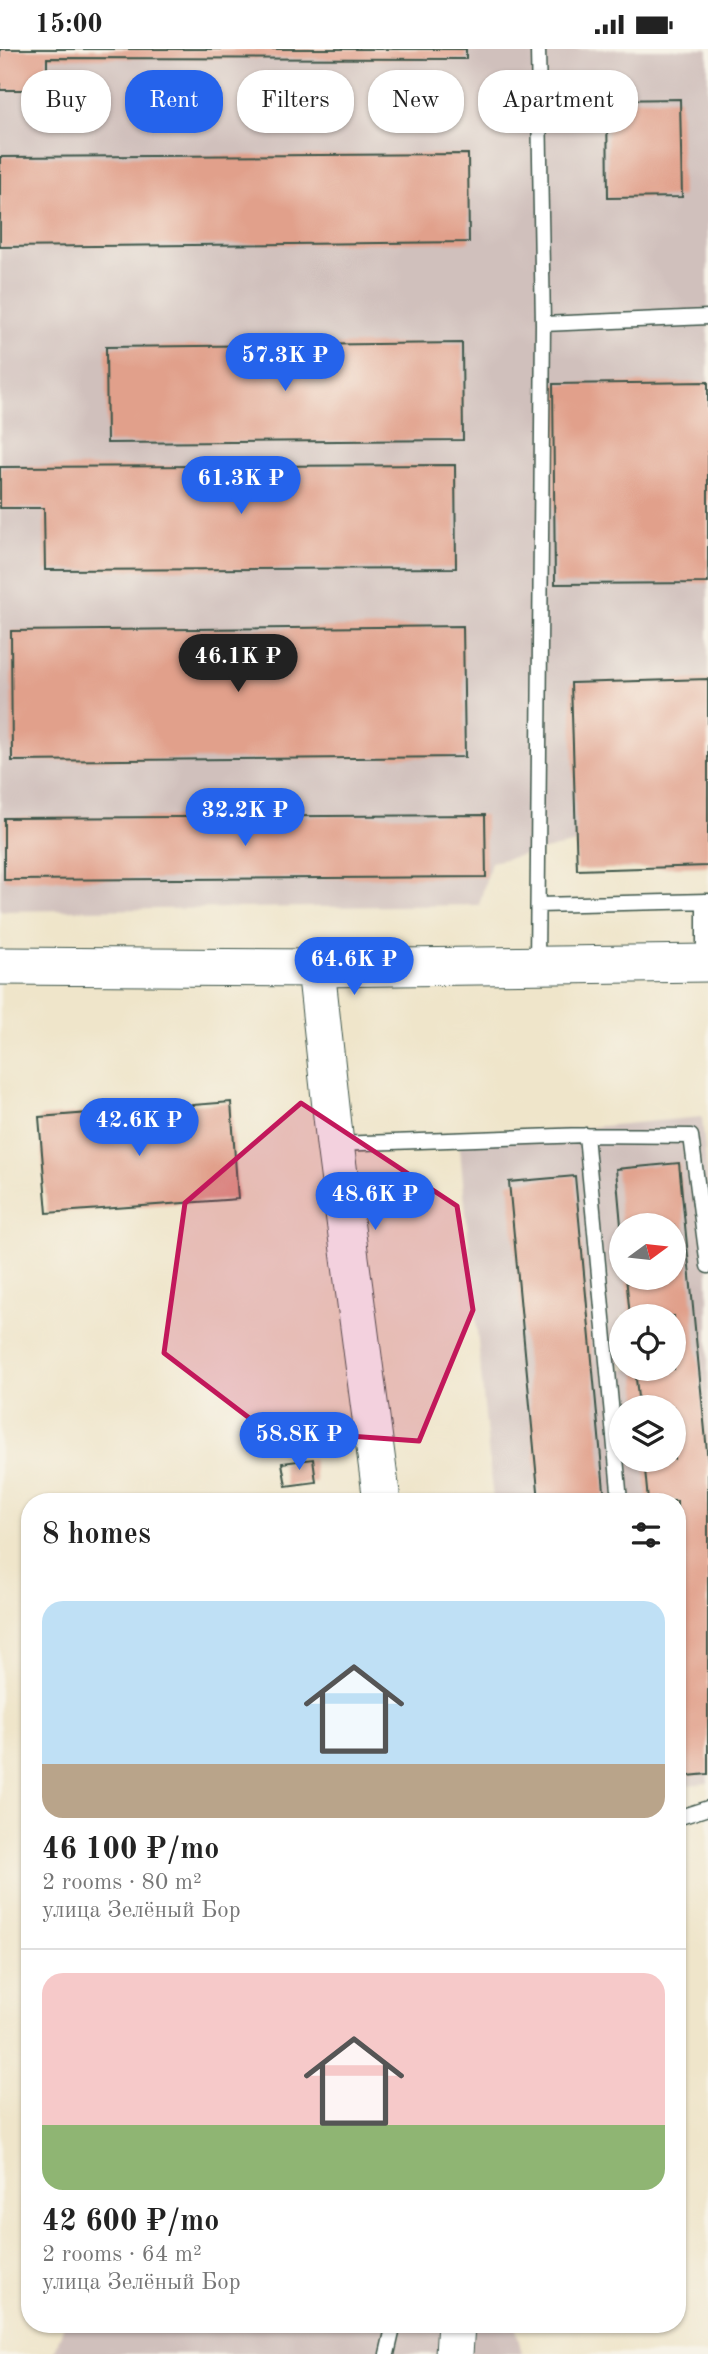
<!DOCTYPE html>
<html lang="en">
<head>
<meta charset="utf-8">
<style>
  :root { --surface:#fff; --page:#f6f6f6; --text:#222; --muted:#767676; --line:#e0e0e0; --accent:#2563eb }
  body { margin:0; font-family:"Old Standard TT",serif; background:var(--page); color:var(--text); height:100vh; display:flex; flex-direction:column; font-size:26px; white-space:nowrap }
  * { box-sizing:border-box; margin:0 }
  p { font-size:23px; color:var(--muted) }
  .icon { flex:none; width:38px; height:38px; fill:none; stroke:currentColor; stroke-width:2; stroke-linecap:round; stroke-linejoin:round }
  .map { position:relative; flex:1; overflow:hidden }
  .details { position:absolute; left:21px; top:1444px; width:665px; height:840px; display:flex; flex-direction:column; background:var(--surface); border-radius:28px; box-shadow:0 2px 5px #0004 }
  .details>* { flex:none }
  .top-card { position:absolute; left:21px; top:21px; width:667px; height:63px; display:flex; gap:14px }
  .needle { width:46px; rotate:75deg }
  .controls { position:absolute; left:609px; top:1164px; display:grid; gap:14px }
  .controls a { display:grid; place-items:center; width:77px; height:77px; border-radius:50%; background:var(--surface); box-shadow:0 2px 5px #0004; font-size:35px }
  .price { position:absolute; translate:-50% -60px; padding:0 16px; border-radius:24px; background:var(--accent); color:#fff; font-size:23px; line-height:46px; filter:drop-shadow(0 2px 4px #0008) }
  .price::after { content:''; position:absolute; left:50%; top:42px; width:21px; height:16px; margin-left:-10px; background:inherit; clip-path:polygon(0 0,100% 0,50% 100%) }
  .price.current { background:#222; color:#fff }
  ul { padding:0; list-style:none }
  li { display:grid; align-content:center; gap:14px; height:371px; padding:0 21px }
  li+li { border-top:2px solid var(--line) }
  li span { display:grid; place-items:center; height:217px; border-radius:21px; color:#555 }
  li>.icon { margin-inline-start:auto }
  span .icon { width:126px; height:126px; fill:#fffc; stroke-width:1 }
  li b { font-size:30px }
  h2 { display:flex; justify-content:space-between; align-items:center; height:84px; padding:0 21px; font-size:30px }
  .chip { padding:0 24px; border-radius:28px; background:var(--surface); box-shadow:0 2px 5px #0004; font-size:24px; line-height:63px }
  .chip.current { background:var(--accent); color:#fff }
  .status { display:flex; justify-content:space-between; align-items:center; height:49px; padding:0 35px; background:var(--surface); direction:ltr }
  .status svg { height:19px; fill:currentColor }
  .map>svg:first-child { display:block }
  .industrial { fill:#d0c0bc; fill-rule:evenodd }
  .building { fill:#e1a08b }
  .lines { fill:none; stroke-linecap:round; stroke-linejoin:round }
  .service-casing { stroke:#3e564a; stroke-width:17 }
  .tertiary-casing { stroke:#3e564a; stroke-width:39 }
  .service { stroke:#fff; stroke-width:14 }
  .tertiary { stroke:#fff; stroke-width:37 }
  .marked { fill:#c2185b; fill-opacity:0.2; stroke:#c2185b; stroke-width:5; stroke-linejoin:round }
</style>
</head>
<body>
<div class="status"><b>15:00</b><svg viewBox="0 0 49 12"><path d="M0 12V9h3v3zM5 12V6h3v6zM10 12V3h3v9zM15 12V0h3v12zM26 1h20v11H26zM47 4h2v5h-2z"/></svg></div>
<div class="map">
<svg width="708" height="2305" viewBox="0 0 708 2305">
  <rect width="100%" height="100%" fill="#f7f3e8"/>
  <filter id="ink" filterUnits="userSpaceOnUse"><feTurbulence type="fractalNoise" baseFrequency=".0143" numOctaves="2"/><feDisplacementMap in="SourceGraphic" scale="14" xChannelSelector="R" yChannelSelector="G"/><feConvolveMatrix kernelMatrix="1 2 1 2 8 2 1 2 1" color-interpolation-filters="sRGB"/></filter>
  <filter id="wash" filterUnits="userSpaceOnUse"><feTurbulence type="fractalNoise" baseFrequency=".00686" numOctaves="4" result="noise"/><feDisplacementMap in="SourceGraphic" scale="28" xChannelSelector="R" yChannelSelector="G"/><feGaussianBlur stdDeviation="1.57" result="paint"/><feColorMatrix in="noise" values="0 0 0 0 0 0 0 0 0 0 0 0 0 0 0 0 0 1.4 0 .05"/><feComposite in="paint" operator="in"/></filter>
  <g filter="url(#wash)">
    <rect width="100%" height="100%" fill="#efe5ca"/>
    <path class="industrial" d="M 0,0 L 708,0 L 708,817 L 577,821 L 576,794 L 491,813 L 479,856 L 0,862 Z
      M 702,1068 L 708,1138 L 708,1734 L 677,1737 L 677,1452 L 493,1452 L 459,1090 ZM 621,1176 L 674,1176 L 674,1228 L 621,1228 ZM 621,1267 L 674,1267 L 674,1320 L 621,1320 ZM 621,1358 L 674,1358 L 674,1410 L 621,1410 Z
      M 64,2275 L 515,2275 L 522,2305 L 54,2305 Z"/>
    <g id="blocks">
      <path class="building" d="M 0,0 L 466,0 L 466,10 L 47,9 L 47,41 L 0,41 Z
        M 680,50 L 682,148 L 608,149 L 607,51 Z
        M 468,105 L 469,193 L 0,198 L 0,108 Z
        M 462,294 L 463,391 L 107,394 L 106,298 Z
        M 708,333 L 708,534 L 555,535 L 553,335 Z
        M 455,416 L 456,519 L 45,521 L 44,459 L 0,459 L 0,418 Z
        M 463,577 L 465,708 L 12,712 L 11,582 Z
        M 708,630 L 708,817 L 577,821 L 571,634 Z
        M 485,766 L 486,828 L 4,831 L 4,769 Z
        M 231,1053 L 238,1150 L 47,1164 L 39,1068 Z
        M 679,1114 L 708,1413 L 708,1725 L 677,1728 L 677,1452 L 648,1452 L 644,1410 L 674,1410 L 674,1358 L 639,1358 L 635,1320 L 674,1320 L 674,1267 L 630,1267 L 626,1228 L 674,1228 L 674,1176 L 621,1176 L 616,1120 Z
        M 575,1127 L 605,1452 L 539,1452 L 509,1133 Z
        M 313,1410 L 316,1433 L 286,1437 L 282,1414 Z"/>
    </g>
  </g>
  <g filter="url(#ink)">
    <use href="#blocks" fill-opacity="0" stroke="#3e564a" stroke-width="2"/>
    <g class="lines">
      <defs>
        <path id="service" d="M 543,275 L 708,268
          M 538,856 L 708,852
          M 704,913 L 704,852
          M 537,914 L 543,275 L 538,0
          M 586,1086 L 620,1452
          M 336,1095 L 586,1086 L 691,1087 L 708,1217
          M 677,1769 L 708,1759
          M 387,2305 L 394,2275"/>
        <path id="tertiary" d="M 0,917 L 316,919 L 708,914
          M 316,919 L 335,1095 L 382,1452
          M 454,2305 L 456,2275"/>
      </defs>
      <use href="#service" class="service-casing"/>
      <use href="#tertiary" class="tertiary-casing"/>
      <use href="#service" class="service"/>
      <use href="#tertiary" class="tertiary"/>
    </g>
  </g>
  <path class="marked" d="M 301,1054 L 457,1157 L 473,1261 L 419,1392 L 265,1381 L 164,1304 L 185,1154 Z"/>
</svg>
<div class="controls">
<a><svg class="needle" viewBox="-14 -14 28 28"><path d="M0-13l5 13h-10z" fill="#e53935"/><path d="M0 13l5-13h-10z" fill="#767676"/></svg></a>
<a><svg class="icon" aria-label="locate" viewBox="0 0 24 24"><circle cx="12" cy="12" r="6"/><path d="M12 2v4M12 18v4M2 12h4M18 12h4"/></svg></a>
<a><svg class="icon" aria-label="layers" viewBox="0 0 24 24"><path d="M12 4l9 5-9 5-9-5zM3 14l9 5 9-5"/></svg></a>
</div>
<b class="price" style="left:285px;top:344px">57.3K ₽</b>
<b class="price" style="left:241px;top:467px">61.3K ₽</b>
<b class="price current" style="left:238px;top:645px">46.1K ₽</b>
<b class="price" style="left:245px;top:799px">32.2K ₽</b>
<b class="price" style="left:354px;top:948px">64.6K ₽</b>
<b class="price" style="left:139px;top:1109px">42.6K ₽</b>
<b class="price" style="left:375px;top:1183px">48.6K ₽</b>
<b class="price" style="left:299px;top:1423px">58.8K ₽</b>
<div class="top-card">
<a class="chip">Buy</a>
<a class="chip current">Rent</a>
<a class="chip">Filters</a>
<a class="chip">New</a>
<a class="chip">Apartment</a>
</div>
<section class="details">
<h2>8 homes<svg class="icon" aria-label="filters" viewBox="0 0 24 24"><path d="M4 7h16M4 17h16"/><circle cx="9" cy="7" r="2"/><circle cx="15" cy="17" r="2"/></svg></h2>
<ul>
<li><span style="background:linear-gradient(#bfe0f5 75%,#b9a48a 0)"><svg class="icon" aria-label="home" viewBox="0 0 24 24"><path d="M3 11l9-7 9 7M6 9v11h12V9"/></svg></span><div><b>46 100 ₽/mo</b><p>2 rooms · 80 m²</p><p>улица Зелёный Бор</p></div></li>
<li><span style="background:linear-gradient(#f6c9c9 70%,#8fb573 0)"><svg class="icon" aria-label="home" viewBox="0 0 24 24"><path d="M3 11l9-7 9 7M6 9v11h12V9"/></svg></span><div><b>42 600 ₽/mo</b><p>2 rooms · 64 m²</p><p>улица Зелёный Бор</p></div></li>
</ul>
</section>
</div>
</body>
</html>
